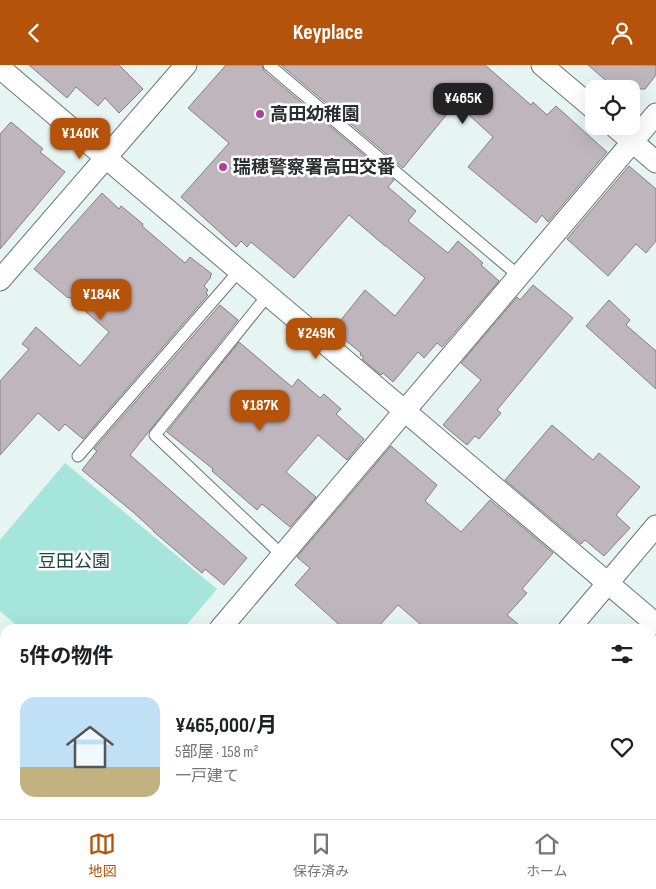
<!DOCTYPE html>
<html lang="ja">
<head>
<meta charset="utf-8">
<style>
  :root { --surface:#fff; --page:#f2f2f2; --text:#202124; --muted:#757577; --line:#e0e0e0; --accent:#b45309 }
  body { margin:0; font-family:"Sofia Sans Condensed","Noto Sans JP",sans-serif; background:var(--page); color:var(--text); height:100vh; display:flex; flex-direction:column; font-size:19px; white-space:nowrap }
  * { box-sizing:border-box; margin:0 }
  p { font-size:16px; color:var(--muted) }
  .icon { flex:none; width:28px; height:28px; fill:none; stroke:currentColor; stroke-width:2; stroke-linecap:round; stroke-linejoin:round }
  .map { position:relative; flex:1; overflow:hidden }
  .details { position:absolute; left:0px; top:559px; width:656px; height:196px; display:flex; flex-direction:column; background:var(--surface); border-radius:15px 15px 0 0; box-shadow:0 5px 20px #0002 }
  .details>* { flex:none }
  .fabs { position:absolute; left:585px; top:15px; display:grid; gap:10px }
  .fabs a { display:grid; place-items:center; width:55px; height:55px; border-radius:10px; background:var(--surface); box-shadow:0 5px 20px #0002; font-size:25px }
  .price { position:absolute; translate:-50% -42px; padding:0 11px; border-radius:10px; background:var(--accent); color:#fff; font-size:16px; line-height:32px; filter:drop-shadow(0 1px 2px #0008) }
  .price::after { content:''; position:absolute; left:50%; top:30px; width:15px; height:11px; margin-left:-8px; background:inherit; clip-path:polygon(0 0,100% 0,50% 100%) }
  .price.on { background:#222; color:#fff }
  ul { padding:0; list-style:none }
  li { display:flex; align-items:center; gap:15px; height:125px; padding:0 20px }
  li span { display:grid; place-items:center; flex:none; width:140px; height:100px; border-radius:15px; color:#555 }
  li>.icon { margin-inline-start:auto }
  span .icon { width:60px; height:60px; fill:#fffc; stroke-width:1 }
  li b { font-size:21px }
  h2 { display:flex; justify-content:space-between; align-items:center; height:60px; padding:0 20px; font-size:21px }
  header { display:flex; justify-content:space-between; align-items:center; height:65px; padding:0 20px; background:var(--accent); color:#fff; font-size:22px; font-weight:700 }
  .dock { display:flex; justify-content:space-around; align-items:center; height:70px; border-top:1px solid var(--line); background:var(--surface); font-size:14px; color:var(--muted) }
  .dock a { display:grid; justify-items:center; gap:2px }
  .dock .on { color:var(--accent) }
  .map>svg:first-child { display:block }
  .green { fill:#a5e5dc }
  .building { fill:#bfb5bc; stroke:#877e84 }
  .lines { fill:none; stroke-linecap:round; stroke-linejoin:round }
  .lane-casing { stroke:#6a7674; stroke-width:13 }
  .street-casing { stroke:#6a7674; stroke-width:23 }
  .secondary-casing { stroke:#6a7674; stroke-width:29 }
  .lane { stroke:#fff; stroke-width:11 }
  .street { stroke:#fff; stroke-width:21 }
  .secondary { stroke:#fff; stroke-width:28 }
  .poi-dot { fill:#b2409b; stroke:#fff; stroke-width:2 }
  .labels { text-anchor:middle; stroke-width:5; stroke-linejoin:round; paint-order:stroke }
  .poi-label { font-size:18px; font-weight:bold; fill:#292e2e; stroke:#fff; text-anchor:start }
  .park-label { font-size:18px; fill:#1f4641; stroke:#fff }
</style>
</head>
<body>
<header><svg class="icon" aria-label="back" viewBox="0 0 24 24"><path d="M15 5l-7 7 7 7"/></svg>Keyplace<svg class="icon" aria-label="person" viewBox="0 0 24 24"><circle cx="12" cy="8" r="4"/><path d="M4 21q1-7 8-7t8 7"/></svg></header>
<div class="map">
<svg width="656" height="754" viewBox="0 0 656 754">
  <rect width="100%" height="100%" fill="#e6f4f2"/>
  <path class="green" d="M 65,398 L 217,524 L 183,564 L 21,564 L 0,546 L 0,475 Z"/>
  <path class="building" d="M 29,0 L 119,0 L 143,24 L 119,48 L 105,33 L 98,41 L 76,22 L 67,33 Z
    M 226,0 L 262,0 L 264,6 L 394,115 L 388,122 L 416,146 L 408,156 L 448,188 L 458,176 L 483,198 L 481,200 L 499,216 L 442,282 L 437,278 L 424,293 L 418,287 L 393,317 L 383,308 L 381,310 L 362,294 L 364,292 L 360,290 L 361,288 L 333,265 L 365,225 L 395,251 L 425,213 L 386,181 L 385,181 L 349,150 L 294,213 L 251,177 L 247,182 L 241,176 L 236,182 L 181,132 L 229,78 L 188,43 Z
    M 281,0 L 485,0 L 531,40 L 533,37 L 547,50 L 556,41 L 607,87 L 548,157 L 542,150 L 536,158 L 468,102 L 493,72 L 456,38 L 403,103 Z
    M 588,0 L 656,0 L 656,10 L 645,24 L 616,24 Z
    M 11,57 L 43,84 L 40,87 L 65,107 L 0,184 L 0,69 Z
    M 629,101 L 656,124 L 656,176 L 646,188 L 636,179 L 608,211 L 567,174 Z
    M 102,128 L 119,144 L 121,141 L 143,159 L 142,161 L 185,198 L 190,192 L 212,209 L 210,211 L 211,212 L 204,221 L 208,225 L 206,228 L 208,230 L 83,374 L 65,359 L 59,366 L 38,348 L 0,390 L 0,316 L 29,284 L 22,279 L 36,262 L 80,301 L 109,267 L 69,232 L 68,233 L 34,204 Z
    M 533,220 L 573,253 L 497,345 L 501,348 L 479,374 L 475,371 L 467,380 L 443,360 L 481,315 L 461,298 L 517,232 L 520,235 Z
    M 609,235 L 630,255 L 626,260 L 656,286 L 656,324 L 586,261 Z
    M 220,240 L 238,255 L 130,390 L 247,493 L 224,520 L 205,504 L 202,508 L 153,466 L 154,466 L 133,447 L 82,405 L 97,386 L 94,384 Z
    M 239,277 L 292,322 L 298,314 L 320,333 L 324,329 L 341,344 L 336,349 L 364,374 L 347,395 L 318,370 L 286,407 L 316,432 L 290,462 L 262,439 L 257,445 L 212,406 L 213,404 L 167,367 Z
    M 552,360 L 593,395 L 599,388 L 640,422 L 616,450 L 630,463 L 604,491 L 585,475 L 581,479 L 505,415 Z
    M 391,381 L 437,420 L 425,436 L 461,467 L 490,435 L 553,488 L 522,524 L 527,528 L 507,550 L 524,564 L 426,564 L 398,540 L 376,564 L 344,564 L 295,520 L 310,503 L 297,492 Z"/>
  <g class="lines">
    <defs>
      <path id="lane" d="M 269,0 L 519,211
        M 268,230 L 155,370 L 282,490
        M 78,391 L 239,206"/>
      <path id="street" d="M 542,0 L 594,44
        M 0,3 L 656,559
        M 614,61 L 656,97
        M 0,215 L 186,0
        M 220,564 L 656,49
        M 569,564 L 656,461
        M 54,754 L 58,750
        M 409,754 L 412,750"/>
      <path id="secondary" d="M 0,602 L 5,607
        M 0,672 L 5,676
        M 90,750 L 95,754
        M 172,750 L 177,754"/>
    </defs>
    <use href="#lane" class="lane-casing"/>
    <use href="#street" class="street-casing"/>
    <use href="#secondary" class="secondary-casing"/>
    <use href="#lane" class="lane"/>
    <use href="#street" class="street"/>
    <use href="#secondary" class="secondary"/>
  </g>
  <g class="poi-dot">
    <circle cx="260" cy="49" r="5"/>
    <circle cx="223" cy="102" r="5"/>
  </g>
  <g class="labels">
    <g class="poi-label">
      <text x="270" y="55">高田幼稚園</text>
      <text x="233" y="108">瑞穂警察署高田交番</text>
    </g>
    <g class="park-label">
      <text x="74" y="502">豆田公園</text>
    </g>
  </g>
</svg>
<div class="fabs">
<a><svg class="icon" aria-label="locate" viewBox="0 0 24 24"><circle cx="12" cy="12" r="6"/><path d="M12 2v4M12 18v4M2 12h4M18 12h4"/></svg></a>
</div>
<b class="price on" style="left:463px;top:60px">¥465K</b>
<b class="price" style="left:80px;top:95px">¥140K</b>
<b class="price" style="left:101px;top:256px">¥184K</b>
<b class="price" style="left:316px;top:295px">¥249K</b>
<b class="price" style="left:260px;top:367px">¥187K</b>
<section class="details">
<h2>5件の物件<svg class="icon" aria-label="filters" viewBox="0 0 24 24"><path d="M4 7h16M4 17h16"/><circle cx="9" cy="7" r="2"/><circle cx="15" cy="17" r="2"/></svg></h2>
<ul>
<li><span style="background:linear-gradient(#bfe0f5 70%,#c2b280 0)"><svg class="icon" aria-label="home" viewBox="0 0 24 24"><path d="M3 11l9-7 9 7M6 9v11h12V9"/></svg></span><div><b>¥465,000/月</b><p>5部屋 · 158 m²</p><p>一戸建て</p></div><svg class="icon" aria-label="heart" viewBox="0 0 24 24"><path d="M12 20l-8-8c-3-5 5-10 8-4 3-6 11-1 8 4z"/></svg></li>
</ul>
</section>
</div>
<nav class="dock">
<a class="on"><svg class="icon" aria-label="map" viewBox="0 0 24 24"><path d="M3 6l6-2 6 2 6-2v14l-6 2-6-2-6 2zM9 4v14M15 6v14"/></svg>地図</a>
<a><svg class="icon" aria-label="saved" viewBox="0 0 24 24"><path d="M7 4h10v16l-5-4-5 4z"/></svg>保存済み</a>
<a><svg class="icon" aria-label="home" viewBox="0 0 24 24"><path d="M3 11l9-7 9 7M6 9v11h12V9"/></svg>ホーム</a>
</nav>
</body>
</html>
